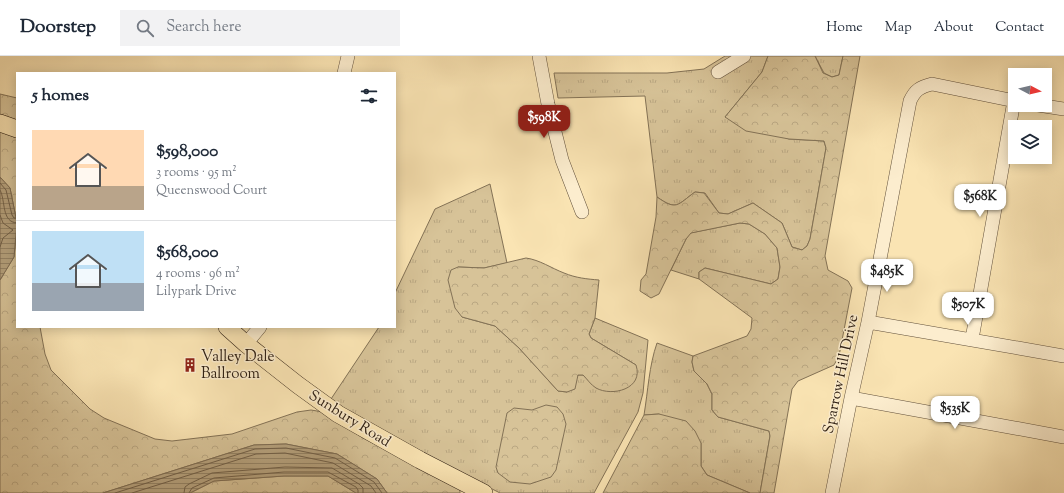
<!DOCTYPE html>
<html lang="en">
<head>
<meta charset="utf-8">
<style>
  :root { --surface:#fff; --page:#f2f2f3; --text:#1f2937; --muted:#747a83; --line:#e0e1e3; --accent:#8f2418 }
  body { margin:0; font-family:"Sorts Mill Goudy",serif; background:var(--page); color:var(--text); height:100vh; display:flex; flex-direction:column; font-size:15px; white-space:nowrap }
  * { box-sizing:border-box; margin:0 }
  p { font-size:13px; color:var(--muted) }
  .icon { flex:none; width:22px; height:22px; fill:none; stroke:currentColor; stroke-width:2; stroke-linecap:round; stroke-linejoin:round }
  .map { position:relative; flex:1; overflow:hidden }
  .side { position:absolute; left:16px; top:16px; width:380px; height:256px; display:flex; flex-direction:column; background:var(--surface); border-radius:0px; box-shadow:0 2px 10px #0003 }
  .side>* { flex:none }
  .needle { width:26px; rotate:97deg }
  .buttons { position:absolute; left:1008px; top:12px; display:grid; gap:8px }
  .buttons a { display:grid; place-items:center; width:44px; height:44px; border-radius:0px; background:var(--surface); box-shadow:0 2px 10px #0003; font-size:20px }
  .price { position:absolute; translate:-50% -34px; padding:0 9px; border-radius:8px; background:#fff; color:#222; font-size:13px; line-height:26px; filter:drop-shadow(0 1px 2px #0008) }
  .price::after { content:''; position:absolute; left:50%; top:24px; width:12px; height:9px; margin-left:-6px; background:inherit; clip-path:polygon(0 0,100% 0,50% 100%) }
  .price.selected { background:var(--accent); color:#fff }
  ul { padding:0; list-style:none }
  li { display:flex; align-items:center; gap:12px; height:100px; padding:0 16px }
  li+li { border-top:1px solid var(--line) }
  li span { display:grid; place-items:center; flex:none; width:112px; height:80px; border-radius:0px; color:#555 }
  li>.icon { margin-inline-start:auto }
  span .icon { width:48px; height:48px; fill:#fffc; stroke-width:1 }
  li b { font-size:17px }
  h2 { display:flex; justify-content:space-between; align-items:center; height:48px; padding:0 16px; font-size:17px }
  header { display:flex; align-items:center; gap:24px; box-sizing:border-box; height:56px; padding:0 20px; background:var(--surface); border-bottom:1px solid var(--line) }
  header strong { font-size:19px }
  nav { display:flex; gap:22px; margin-inline-start:auto; font-size:14px }
  .search { width:280px; height:36px; background:var(--page); display:flex; align-items:center; gap:10px; box-sizing:border-box; padding:0 14px; border-radius:0px; color:var(--muted); font-size:15px }
  .map>svg:first-child { display:block }
  .grass { fill:url(#grass-tufts); stroke:#837256 }
  .forest { fill:url(#forest-crowns); stroke:#837256 }
  .water { fill:url(#water-rules); stroke:#7f6d53 }
  .lines { fill:none; stroke-linecap:round; stroke-linejoin:round }
  .shore { stroke:#726048; stroke-width:1 }
  .minor-casing { stroke:#62513c; stroke-width:14 }
  .major-casing { stroke:#2f2014; stroke-width:18 }
  .minor { stroke:#fcedce; stroke-width:13 }
  .major { stroke:#fae4b3; stroke-width:17 }
  .labels { text-anchor:middle; stroke-width:3; stroke-linejoin:round; paint-order:stroke }
  .poi-label { font-size:15px; fill:#2f2014; stroke:#fcedce; text-anchor:start }
  .street-label { font-size:15px; fill:#2f2014; stroke:#fcedce }
</style>
</head>
<body>
<header>
<strong>Doorstep</strong>
<div class="search"><svg class="icon" aria-label="search" viewBox="0 0 24 24"><circle cx="10" cy="10" r="6"/><path d="M15 15l6 6"/></svg>Search here</div>
<nav><a>Home</a><a>Map</a><a>About</a><a>Contact</a></nav>
</header>
<div class="map">
<svg width="1064" height="437" viewBox="0 0 1064 437">
  <defs>
    <pattern id="grass-tufts" width="24" height="20" patternUnits="userSpaceOnUse"><rect width="24" height="20" fill="#d7c398"/><path d="M3 7l-1-3M5 7V3M7 7l1-3M15 17l-1-3M17 17v-4M19 17l1-3" fill="none" stroke="#b9a782"/></pattern>
    <pattern id="forest-crowns" width="20" height="18" patternUnits="userSpaceOnUse"><rect width="20" height="18" fill="#d7c398"/><path d="M2 6a3 3 0 1 1 6 0M12 15a3 3 0 1 1 6 0" fill="none" stroke="#b9a782"/></pattern>
    <pattern id="water-rules" width="6" height="5" patternUnits="userSpaceOnUse"><rect width="6" height="5" fill="#b5a17d"/><path d="M0 2.5h6" fill="none" stroke="#948365"/></pattern>
  </defs>
  <rect width="100%" height="100%" fill="#fae4b3"/>
  <filter id="stains"><feTurbulence type="fractalNoise" baseFrequency=".005" numOctaves="4"/><feColorMatrix values="0 0 0 0 .2 0 0 0 0 .09 0 0 0 0 .02 0 0 0 .5 -.17"/></filter>
  <radialGradient id="worn" r=".72"><stop offset=".6" stop-color="#630" stop-opacity="0"/><stop offset="1" stop-color="#630" stop-opacity=".3"/></radialGradient>
  <path class="grass" d="M 725,0 L 768,0 L 762,16 L 725,61 L 789,83 L 824,85 L 826,92 L 810,183 L 807,190 L 802,194 L 792,191 L 782,167 L 753,147 L 728,158 L 719,157 L 705,137 L 695,136 C 677,149 677,155 657,141 L 645,40 L 558,42 L 554,17 L 667,17 L 704,13 Z
    M 815,0 L 843,0 L 839,19 L 832,21 L 824,17 Z
    M 490,128 L 507,207 L 484,212 L 458,211 L 462,261 L 495,270 L 519,292 L 558,335 L 567,336 L 578,319 L 583,319 L 596,332 L 636,309 L 591,282 L 589,278 L 595,262 L 648,284 L 643,337 L 638,356 L 594,437 L 500,437 L 385,378 L 329,346 L 379,271 L 395,271 L 395,237 L 435,153 Z
    M 740,167 L 749,168 L 765,178 L 777,192 L 780,211 L 778,223 L 771,228 L 705,212 L 699,216 L 699,223 L 671,214 L 686,183 L 690,177 Z
    M 657,287 L 693,300 L 692,306 L 694,315 L 707,328 L 712,338 L 712,354 L 718,361 L 769,375 L 770,380 L 760,437 L 750,437 L 707,419 L 701,410 L 701,387 L 659,358 L 644,359 C 648,335 649,310 657,287 Z"/>
  <path class="forest" d="M 768,0 L 815,0 L 823,17 L 832,21 L 839,19 L 843,0 L 860,0 L 825,200 L 828,214 L 848,225 L 852,232 L 839,300 L 834,309 L 798,325 L 792,333 L 774,437 L 760,437 L 770,380 L 769,375 L 718,361 L 712,354 L 712,338 L 707,328 L 694,315 L 692,306 L 693,300 L 747,280 L 751,273 L 752,262 L 699,223 L 699,216 L 705,212 L 771,228 L 778,223 L 780,211 L 777,192 L 765,178 L 749,168 L 740,167 L 691,177 L 686,183 L 659,238 L 651,242 L 640,235 L 641,224 L 646,218 L 656,161 L 657,141 C 677,155 677,149 695,136 L 704,137 L 719,157 L 728,158 L 753,147 L 782,167 L 792,191 L 802,194 L 807,190 L 810,183 L 826,92 L 824,85 L 789,83 L 746,75 L 725,61 L 762,16 Z
    M 0,38 L 17,42 L 17,64 L 0,58 Z
    M 0,76 L 17,82 L 17,167 L 10,132 L 0,121 Z
    M 17,173 L 17,271 L 40,271 L 45,298 L 51,314 L 90,353 L 104,362 L 155,383 L 172,385 L 232,378 L 297,356 L 311,354 L 323,356 L 363,382 L 460,431 L 460,437 L 387,437 L 377,423 L 337,398 L 286,388 L 254,389 L 103,437 L 0,437 L 0,224 L 14,201 Z
    M 526,202 C 540,204 551,212 564,217 C 576,222 587,223 599,224 L 595,262 L 589,278 L 591,282 L 636,309 C 644,333 612,341 596,332 C 591,329 587,323 583,319 L 578,319 L 575,333 L 567,336 L 558,335 L 519,292 L 495,270 L 462,261 L 455,252 L 448,224 L 451,214 L 458,211 L 484,212 Z
    M 546,349 L 557,351 L 563,358 L 566,368 L 556,414 L 551,421 L 530,428 L 510,426 L 498,417 L 496,411 L 507,357 L 514,352 L 532,354 Z
    M 659,358 L 686,365 L 695,375 L 701,387 L 701,410 L 707,419 L 750,437 L 603,437 L 644,359 Z
    M 284,420 L 328,420 L 356,437 L 190,437 L 214,425 Z"/>
  <path class="water" d="M 0,121 L 10,132 L 17,167 L 14,201 L 0,224 Z
    M 286,388 L 337,398 L 377,423 L 387,437 L 356,437 L 328,420 L 284,420 L 214,425 L 190,437 L 103,437 L 254,389 Z"/>
  <g class="lines">
    <path class="shore" d="M 0,127 L 6,134 L 12,159 L 14,162 L 17,162
      M 0,134 C 6,145 1,166 17,167
      M 0,159 L 3,167 L 13,174 L 3,182 L 0,191
      M 115,437 L 255,393 L 286,392 L 335,402 L 374,426 L 382,437
      M 132,437 L 256,398 L 285,397 L 333,407 L 371,430 L 376,437
      M 184,437 L 185,431 L 189,428 L 212,417 L 285,411 L 332,412 L 359,428 L 363,432 L 363,437
      M 189,437 L 192,432 L 214,422 L 284,416 L 328,416 L 356,431 L 358,434 L 358,437"/>
    <defs>
      <path id="minor" d="M 539,0 L 548,48 L 562,104 L 582,156
        M 718,16 L 744,0
        M 344,17 L 348,0
        M 1038,49 L 1064,53
        M 868,266 L 1064,300
        M 972,283 L 1014,45
        M 246,288 L 260,271
        M 851,342 L 1064,381
        M 832,437 L 851,342 L 868,266 L 910,45 C 915,34 920,31 932,28 L 1015,45"/>
      <path id="major" d="M 0,67 L 17,73
        M 227,271 L 246,288 L 298,329 L 338,358 L 420,404 L 484,437"/>
    </defs>
    <use href="#minor" class="minor-casing"/>
    <use href="#major" class="major-casing"/>
    <use href="#minor" class="minor"/>
    <use href="#major" class="major"/>
  </g>
  <defs>
    <symbol id="building-bare" viewBox="-9 -9 18 18"><path d="M-4-6H4V6H1V3H-1V6H-4ZM-2.5-4.3h1.7v1.8h-1.7ZM.8-4.3h1.7v1.8H.8ZM-2.5-1h1.7V.8h-1.7ZM.8-1h1.7V.8H.8Z" fill="#8f2418" stroke="#fcedce" stroke-width="2.5" paint-order="stroke"/></symbol>
  </defs>
  <g fill-rule="evenodd">
    <use href="#building-bare" x="180" y="299" width="20" height="20"/>
  </g>
  <g class="labels">
    <g class="poi-label">
      <text x="201" y="305">Valley Dale<tspan x="201" dy="17">Ballroom</tspan></text>
    </g>
    <g class="street-label">
      <text transform="translate(840 318) rotate(-78)" y="5">Sparrow Hill Drive</text>
      <text transform="translate(350 362) rotate(32)" y="5">Sunbury Road</text>
    </g>
  </g>
  <rect width="100%" height="100%" filter="url(#stains)"/>
  <rect width="100%" height="100%" fill="url(#worn)"/>
</svg>
<div class="buttons">
<a><svg class="needle" viewBox="-14 -14 28 28"><path d="M0-13l5 13h-10z" fill="#e53935"/><path d="M0 13l5-13h-10z" fill="#747a83"/></svg></a>
<a><svg class="icon" aria-label="layers" viewBox="0 0 24 24"><path d="M12 4l9 5-9 5-9-5zM3 14l9 5 9-5"/></svg></a>
</div>
<b class="price selected" style="left:544px;top:83px">$598K</b>
<b class="price" style="left:980px;top:162px">$568K</b>
<b class="price" style="left:887px;top:237px">$485K</b>
<b class="price" style="left:968px;top:270px">$507K</b>
<b class="price" style="left:955px;top:374px">$535K</b>
<section class="side">
<h2>5 homes<svg class="icon" aria-label="filters" viewBox="0 0 24 24"><path d="M4 7h16M4 17h16"/><circle cx="9" cy="7" r="2"/><circle cx="15" cy="17" r="2"/></svg></h2>
<ul>
<li><span style="background:linear-gradient(#ffd9b3 70%,#b9a48a 0)"><svg class="icon" aria-label="home" viewBox="0 0 24 24"><path d="M3 11l9-7 9 7M6 9v11h12V9"/></svg></span><div><b>$598,000</b><p>3 rooms · 95 m²</p><p>Queenswood Court</p></div></li>
<li><span style="background:linear-gradient(#bfe0f5 65%,#9aa5b1 0)"><svg class="icon" aria-label="home" viewBox="0 0 24 24"><path d="M3 11l9-7 9 7M6 9v11h12V9"/></svg></span><div><b>$568,000</b><p>4 rooms · 96 m²</p><p>Lilypark Drive</p></div></li>
</ul>
</section>
</div>
</body>
</html>
